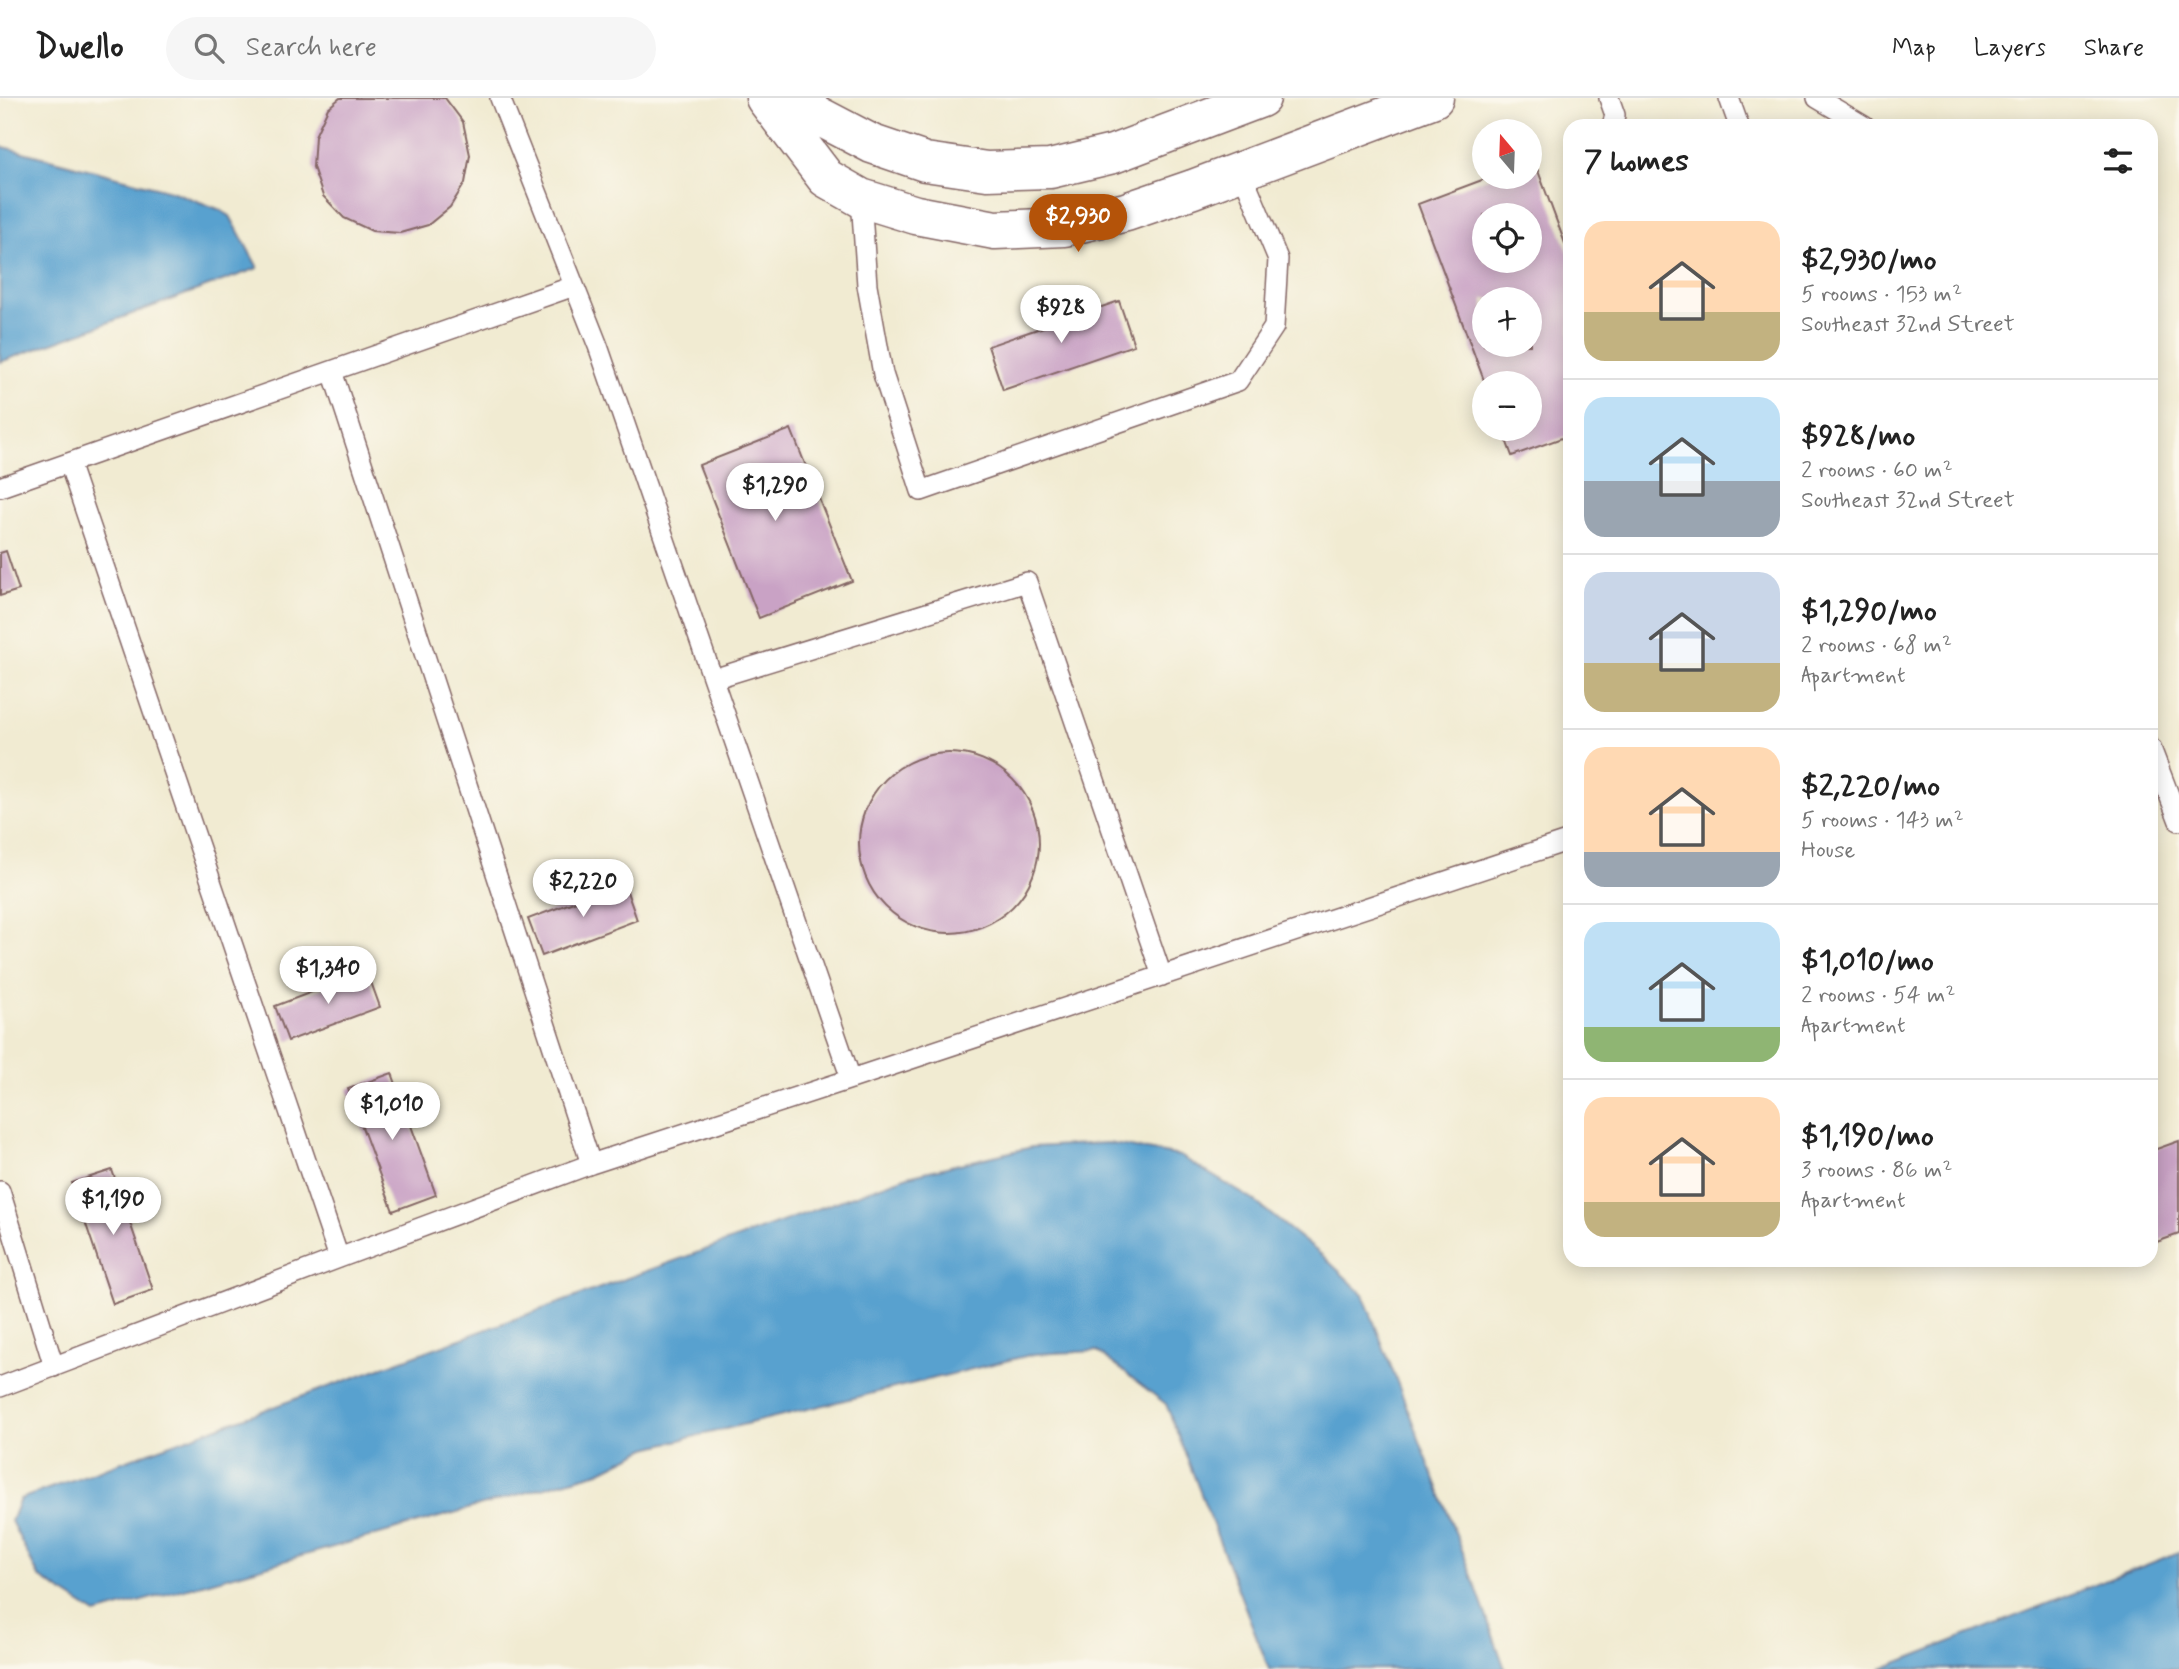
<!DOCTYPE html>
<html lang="en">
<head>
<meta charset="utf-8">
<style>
  :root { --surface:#fff; --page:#f6f6f6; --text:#222; --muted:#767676; --line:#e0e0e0; --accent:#b45309 }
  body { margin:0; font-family:Mynerve,sans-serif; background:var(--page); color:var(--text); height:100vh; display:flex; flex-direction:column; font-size:26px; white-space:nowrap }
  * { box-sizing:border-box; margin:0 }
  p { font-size:23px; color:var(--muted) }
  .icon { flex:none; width:38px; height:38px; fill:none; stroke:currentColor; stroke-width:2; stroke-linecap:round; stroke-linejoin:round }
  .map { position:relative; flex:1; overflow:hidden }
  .panel { position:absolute; left:1563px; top:21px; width:595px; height:1148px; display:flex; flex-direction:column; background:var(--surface); border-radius:21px; box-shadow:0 4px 18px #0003 }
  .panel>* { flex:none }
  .needle { width:46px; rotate:341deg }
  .buttons { position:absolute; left:1472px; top:21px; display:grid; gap:14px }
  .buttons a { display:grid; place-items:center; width:70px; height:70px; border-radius:50%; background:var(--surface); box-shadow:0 4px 18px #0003; font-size:35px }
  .price { position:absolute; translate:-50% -60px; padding:0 16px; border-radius:24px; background:#fff; color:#222; font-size:23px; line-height:46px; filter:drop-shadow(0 2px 4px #0008) }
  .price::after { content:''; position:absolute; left:50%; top:42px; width:21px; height:16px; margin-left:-10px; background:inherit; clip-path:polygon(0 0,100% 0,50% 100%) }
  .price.active { background:var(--accent); color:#fff }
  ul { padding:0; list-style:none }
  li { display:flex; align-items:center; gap:21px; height:175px; padding:0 21px }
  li+li { border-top:2px solid var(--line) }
  li span { display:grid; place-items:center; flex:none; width:196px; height:140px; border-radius:21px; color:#555 }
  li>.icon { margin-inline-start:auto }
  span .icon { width:84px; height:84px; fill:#fffc; stroke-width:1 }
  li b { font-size:30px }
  h2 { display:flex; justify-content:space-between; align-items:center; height:84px; padding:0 21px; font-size:30px }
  header { display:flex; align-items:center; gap:42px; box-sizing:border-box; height:98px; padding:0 35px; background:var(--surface); border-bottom:2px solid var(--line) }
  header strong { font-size:33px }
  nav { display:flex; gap:38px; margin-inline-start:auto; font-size:24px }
  .search { width:490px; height:63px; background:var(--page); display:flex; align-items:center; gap:18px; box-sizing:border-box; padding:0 24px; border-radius:38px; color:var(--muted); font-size:26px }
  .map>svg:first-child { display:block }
  .water { fill:#59a1cf; stroke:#52607d; stroke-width:2 }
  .building { fill:#c9a2c5; fill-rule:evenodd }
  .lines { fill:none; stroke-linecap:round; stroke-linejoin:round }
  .service-casing { stroke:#846665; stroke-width:22 }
  .tertiary-casing { stroke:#846665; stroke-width:41 }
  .service { stroke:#fff; stroke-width:19 }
  .tertiary { stroke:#fff; stroke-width:38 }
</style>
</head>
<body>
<header>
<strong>Dwello</strong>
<div class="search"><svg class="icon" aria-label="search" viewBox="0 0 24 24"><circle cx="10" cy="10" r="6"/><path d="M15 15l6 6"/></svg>Search here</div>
<nav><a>Map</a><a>Layers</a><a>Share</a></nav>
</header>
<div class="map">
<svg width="2179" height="1571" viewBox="0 0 2179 1571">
  <rect width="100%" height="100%" fill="#fbf7ec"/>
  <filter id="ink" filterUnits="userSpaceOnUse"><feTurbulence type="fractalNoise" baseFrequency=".0143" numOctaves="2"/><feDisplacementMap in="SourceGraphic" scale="14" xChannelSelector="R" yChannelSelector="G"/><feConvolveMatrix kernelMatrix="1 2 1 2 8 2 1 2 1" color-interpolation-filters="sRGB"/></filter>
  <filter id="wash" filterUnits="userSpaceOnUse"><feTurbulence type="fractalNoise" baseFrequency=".00686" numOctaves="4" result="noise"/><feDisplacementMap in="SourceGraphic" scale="28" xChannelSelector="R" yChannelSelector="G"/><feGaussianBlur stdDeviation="1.57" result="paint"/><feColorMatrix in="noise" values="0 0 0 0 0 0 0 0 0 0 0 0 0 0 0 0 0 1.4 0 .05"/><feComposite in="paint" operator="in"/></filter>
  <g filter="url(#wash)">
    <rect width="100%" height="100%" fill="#f1ebd2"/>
    <path class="water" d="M 0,48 L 171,93 L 218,111 L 230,118 L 258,170 L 0,264 Z
      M 1108,1045 L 1180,1058 L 1253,1102 L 1323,1158 L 1363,1196 L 1469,1470 L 1505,1571 L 1269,1571 L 1166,1306 L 1097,1253 L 1034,1256 L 647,1350 L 599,1374 L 96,1516 L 39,1479 L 11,1423 L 20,1401 L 908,1078 L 1032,1049 Z
      M 2179,1454 L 2179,1571 L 1881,1571 Z"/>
    <g id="blocks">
      <path class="building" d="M 340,0 L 445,0 L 463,24 L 470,57 L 465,85 L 450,109 L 428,127 L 400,135 L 372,133 L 344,120 L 323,98 L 313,69 L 315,38 L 328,10 Z
        M 1534,62 L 1570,159 L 1570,337 L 1512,358 L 1502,331 L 1530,331 L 1530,285 L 1485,285 L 1418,106 L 1490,79 L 1530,79 L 1530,64 ZM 1484,117 L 1530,117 L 1530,163 L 1484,163 ZM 1484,201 L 1530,201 L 1530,247 L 1484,247 Z
        M 1119,203 L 1134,247 L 1003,292 L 988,248 Z
        M 791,331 L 852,483 L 759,520 L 699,367 Z
        M 6,453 L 19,492 L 0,498 L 0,455 Z
        M859 745a90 90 0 1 1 180 0a90 90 0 1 1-180 0Z
        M 624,785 L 637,822 L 542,858 L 528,821 Z
        M 367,873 L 380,909 L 288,943 L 275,908 Z
        M 392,975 L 436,1097 L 393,1113 L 348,991 Z
        M 2179,1043 L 2179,1136 L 2151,1146 L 2151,1053 Z
        M 112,1072 L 153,1192 L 113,1206 L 72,1085 Z"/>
    </g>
  </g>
  <g filter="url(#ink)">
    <use href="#blocks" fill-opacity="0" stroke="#846665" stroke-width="2"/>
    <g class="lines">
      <defs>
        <path id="service" d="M 1609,0 L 1615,17 L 1612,28
          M 1729,0 L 1739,28
          M 1817,0 L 1864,28
          M 861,100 L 867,187 L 883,276 L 921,393 L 1238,283 L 1274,229 L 1278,161 L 1241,72
          M 332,273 L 591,1066
          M 69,365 L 339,1160
          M 0,389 L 574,188
          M 713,581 L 1027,484 L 1162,878
          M 2151,650 L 2179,723
          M 851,981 L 1570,742
          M 0,1093 L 54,1269
          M 0,1289 L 339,1160 L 591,1066 L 851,981 L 598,248 L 500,0"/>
        <path id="tertiary" d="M 765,0 L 826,80 L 861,100 L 916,117 L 995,132 L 1064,129 L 1126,114 L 1193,91 L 1434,0
          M 784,0 L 872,46 L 925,64 L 987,73 L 1050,71 L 1113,56 L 1261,0"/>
      </defs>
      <use href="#service" class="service-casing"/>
      <use href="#tertiary" class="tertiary-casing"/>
      <use href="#service" class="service"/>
      <use href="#tertiary" class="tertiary"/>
    </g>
  </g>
</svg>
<div class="buttons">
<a><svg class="needle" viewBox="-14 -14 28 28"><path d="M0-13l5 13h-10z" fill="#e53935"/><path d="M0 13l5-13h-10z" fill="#767676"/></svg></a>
<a><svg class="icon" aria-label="locate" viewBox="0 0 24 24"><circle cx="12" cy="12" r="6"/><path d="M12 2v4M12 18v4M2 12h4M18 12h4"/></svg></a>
<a>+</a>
<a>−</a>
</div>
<b class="price active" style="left:1078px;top:156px">$2,930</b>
<b class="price" style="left:1061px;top:247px">$928</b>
<b class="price" style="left:775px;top:425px">$1,290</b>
<b class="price" style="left:583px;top:821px">$2,220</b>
<b class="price" style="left:328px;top:908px">$1,340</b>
<b class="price" style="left:392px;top:1044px">$1,010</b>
<b class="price" style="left:113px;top:1139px">$1,190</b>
<section class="panel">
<h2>7 homes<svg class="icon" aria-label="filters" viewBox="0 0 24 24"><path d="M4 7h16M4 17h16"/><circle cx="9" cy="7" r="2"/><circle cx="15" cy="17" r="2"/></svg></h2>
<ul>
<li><span style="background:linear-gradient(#ffd9b3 65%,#c2b280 0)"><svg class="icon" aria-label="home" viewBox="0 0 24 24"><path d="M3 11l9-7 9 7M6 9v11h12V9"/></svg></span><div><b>$2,930/mo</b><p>5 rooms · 153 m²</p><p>Southeast 32nd Street</p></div></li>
<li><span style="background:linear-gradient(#bfe0f5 60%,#9aa5b1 0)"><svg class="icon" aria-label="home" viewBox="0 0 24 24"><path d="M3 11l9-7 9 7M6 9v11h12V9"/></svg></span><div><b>$928/mo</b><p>2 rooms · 60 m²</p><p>Southeast 32nd Street</p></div></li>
<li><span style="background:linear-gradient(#c9d6e8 65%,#c2b280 0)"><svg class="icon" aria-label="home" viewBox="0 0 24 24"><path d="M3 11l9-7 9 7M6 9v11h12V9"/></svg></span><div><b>$1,290/mo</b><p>2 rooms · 68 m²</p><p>Apartment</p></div></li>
<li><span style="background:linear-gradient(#ffd9b3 75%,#9aa5b1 0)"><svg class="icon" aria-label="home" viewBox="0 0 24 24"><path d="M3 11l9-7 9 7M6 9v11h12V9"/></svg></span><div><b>$2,220/mo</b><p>5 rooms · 143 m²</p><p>House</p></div></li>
<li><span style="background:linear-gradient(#bfe0f5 75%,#8fb573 0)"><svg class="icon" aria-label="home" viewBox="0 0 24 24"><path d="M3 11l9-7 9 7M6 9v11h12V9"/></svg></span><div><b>$1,010/mo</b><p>2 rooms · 54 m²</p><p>Apartment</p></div></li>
<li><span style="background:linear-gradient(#ffd9b3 75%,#c2b280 0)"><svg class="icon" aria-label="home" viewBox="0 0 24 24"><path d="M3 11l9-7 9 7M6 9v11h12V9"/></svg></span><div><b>$1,190/mo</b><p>3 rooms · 86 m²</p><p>Apartment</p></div></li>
</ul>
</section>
</div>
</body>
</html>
